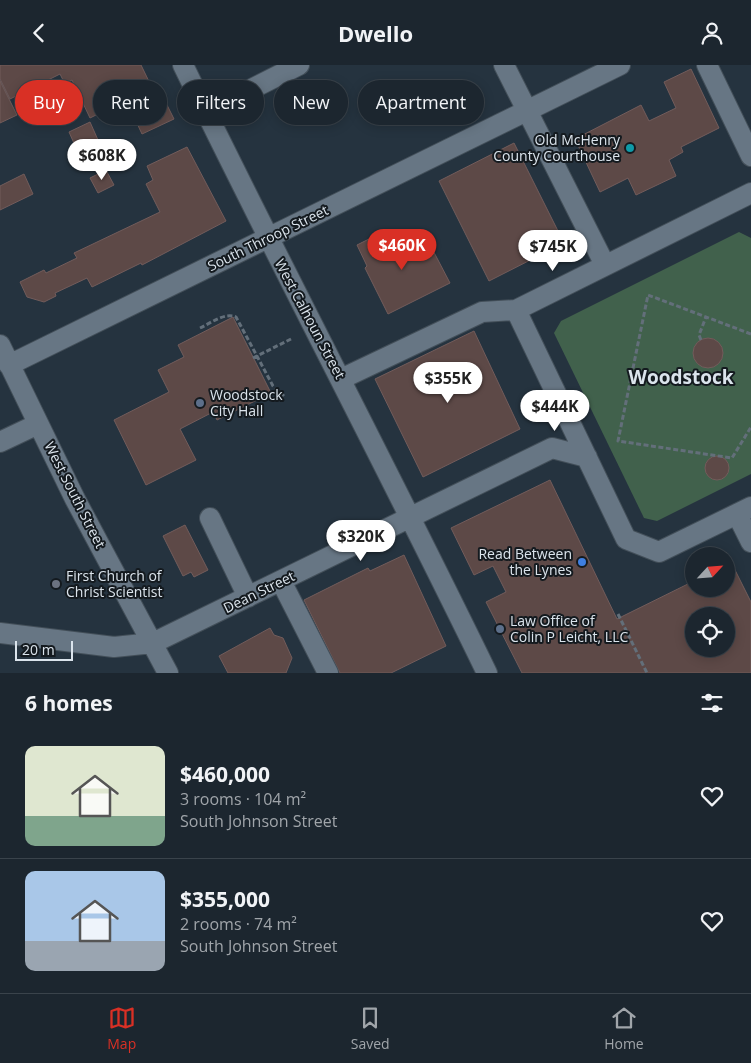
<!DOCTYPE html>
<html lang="en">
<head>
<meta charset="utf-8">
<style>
  :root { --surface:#1c262f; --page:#252e37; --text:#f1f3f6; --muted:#a0a5aa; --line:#3a434b; --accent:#d93025 }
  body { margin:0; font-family:"Open Sans",sans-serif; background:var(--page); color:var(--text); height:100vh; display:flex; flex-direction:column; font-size:19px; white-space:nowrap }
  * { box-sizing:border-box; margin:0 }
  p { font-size:16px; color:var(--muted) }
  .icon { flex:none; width:28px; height:28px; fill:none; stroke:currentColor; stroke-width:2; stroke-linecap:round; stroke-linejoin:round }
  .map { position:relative; height:608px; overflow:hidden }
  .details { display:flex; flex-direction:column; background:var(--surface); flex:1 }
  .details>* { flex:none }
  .hud { position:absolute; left:15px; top:15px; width:500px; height:45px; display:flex; gap:10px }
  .needle { width:32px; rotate:64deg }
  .fabs { position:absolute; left:685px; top:482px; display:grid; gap:10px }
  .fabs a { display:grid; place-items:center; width:50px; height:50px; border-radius:50%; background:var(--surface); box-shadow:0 2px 12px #0003,0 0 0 1px var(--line); font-size:25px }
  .scale { position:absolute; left:15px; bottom:12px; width:58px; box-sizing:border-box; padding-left:5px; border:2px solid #dbe4ec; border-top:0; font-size:14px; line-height:18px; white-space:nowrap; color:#dbe4ec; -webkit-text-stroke:4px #141a1f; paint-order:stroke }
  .price { position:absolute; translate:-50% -42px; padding:0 11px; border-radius:18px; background:#fff; color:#222; font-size:16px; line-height:32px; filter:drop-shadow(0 1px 2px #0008) }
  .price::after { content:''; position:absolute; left:50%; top:30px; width:15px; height:11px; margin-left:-8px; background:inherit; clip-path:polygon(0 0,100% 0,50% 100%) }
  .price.selected { background:var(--accent); color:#fff }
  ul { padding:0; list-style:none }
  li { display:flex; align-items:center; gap:15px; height:125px; padding:0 25px }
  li+li { border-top:1px solid var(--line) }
  li span { display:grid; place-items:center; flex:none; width:140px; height:100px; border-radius:10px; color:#555 }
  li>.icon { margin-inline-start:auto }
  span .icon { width:60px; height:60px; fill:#fffc; stroke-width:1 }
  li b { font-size:21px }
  h2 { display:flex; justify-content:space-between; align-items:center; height:60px; padding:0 25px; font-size:21px }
  .tag { padding:0 18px; border-radius:22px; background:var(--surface); box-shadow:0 2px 12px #0003,0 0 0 1px var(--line); font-size:18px; line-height:45px }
  .tag.selected { background:var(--accent); color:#fff }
  header { display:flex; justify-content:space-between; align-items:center; height:65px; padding:0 25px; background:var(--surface); font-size:22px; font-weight:700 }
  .dock { display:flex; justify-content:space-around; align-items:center; height:70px; border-top:1px solid var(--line); background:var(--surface); font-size:14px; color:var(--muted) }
  .dock a { display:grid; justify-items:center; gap:2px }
  .dock .selected { color:var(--accent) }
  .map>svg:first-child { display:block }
  .green { fill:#41614c }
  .building { fill:#5d4947; stroke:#725c5b; fill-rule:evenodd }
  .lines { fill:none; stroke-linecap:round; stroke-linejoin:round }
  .minor-casing { stroke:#434f59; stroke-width:22 }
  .path { stroke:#636f7a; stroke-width:3; stroke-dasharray:5 2.5; stroke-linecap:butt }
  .minor { stroke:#677684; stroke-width:20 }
  .culture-dot { fill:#0f9aa8; stroke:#141a1f; stroke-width:2 }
  .service-dot { fill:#5c6f8a; stroke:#141a1f; stroke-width:2 }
  .shop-dot { fill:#3f7fe0; stroke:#141a1f; stroke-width:2 }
  .worship-dot { fill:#6b7280; stroke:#141a1f; stroke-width:2 }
  .labels { text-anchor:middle; stroke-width:4; stroke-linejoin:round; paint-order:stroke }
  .poi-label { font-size:14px; fill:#dbe4ec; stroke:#141a1f; text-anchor:start }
  .street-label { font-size:14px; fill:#dbe4ec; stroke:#141a1f }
  .district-label { font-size:19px; font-weight:bold; fill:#dbe4ec; stroke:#141a1f }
</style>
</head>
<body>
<header><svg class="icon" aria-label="back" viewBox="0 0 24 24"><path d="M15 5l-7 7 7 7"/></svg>Dwello<svg class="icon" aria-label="person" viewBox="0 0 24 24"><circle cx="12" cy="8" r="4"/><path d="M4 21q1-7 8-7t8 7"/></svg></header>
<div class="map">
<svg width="751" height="608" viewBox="0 0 751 608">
  <rect width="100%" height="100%" fill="#25333f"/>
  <path class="green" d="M 739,167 L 751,173 L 751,409 L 657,456 L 644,453 L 554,268 L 561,256 Z"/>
  <path class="building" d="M 0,0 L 141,0 L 158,35 L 163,32 L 174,54 L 142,69 L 126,35 L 90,53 L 72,15 L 65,19 L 60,9 L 10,34 L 0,14 Z
    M 691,4 L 719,63 L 681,82 L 683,87 L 669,95 L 676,111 L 636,130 L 628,113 L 600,127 L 575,74 L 641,40 L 649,56 L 676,43 L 664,17 Z
    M 0,16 L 17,50 L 0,58 Z
    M 90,57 L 98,75 L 77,85 L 69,67 Z
    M 514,78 L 564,178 L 489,216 L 439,116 Z
    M 187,82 L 226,156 L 142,200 L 141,198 L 92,222 L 87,213 L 55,228 L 56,231 L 44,237 L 27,232 L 20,217 L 44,205 L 46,208 L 77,193 L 74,188 L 160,147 L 146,119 L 153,115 L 147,101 Z
    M 106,105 L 114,120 L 98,128 L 90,113 Z
    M 24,109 L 33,129 L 0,145 L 0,121 Z
    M 385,166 L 395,187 L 426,172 L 450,218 L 388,249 L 365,203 L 367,201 L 357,180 Z
    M 233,252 L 271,328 L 217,355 L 213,347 L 180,364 L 196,395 L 146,420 L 114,355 L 169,327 L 158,305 L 184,292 L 178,280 Z
    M 474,266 L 520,364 L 423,412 L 375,314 Z
    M693 288a15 15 0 1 1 30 0a15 15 0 1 1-30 0Z
    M705 403a12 12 0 1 1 24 0a12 12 0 1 1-24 0Z
    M 550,415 L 617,554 L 694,516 L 694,524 L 726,524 L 726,487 L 751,537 L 751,608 L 522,608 L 486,537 L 506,527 L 493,501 L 474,510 L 451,463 ZM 694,551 L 726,551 L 726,584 L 694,584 Z
    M 185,460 L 208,505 L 194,512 L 191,507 L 183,511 L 163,471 Z
    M 404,490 L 446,581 L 391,608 L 340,608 L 304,535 L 368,503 L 370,506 Z
    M 270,563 L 274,570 L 283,573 L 292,593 L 286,608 L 228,608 L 219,591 Z"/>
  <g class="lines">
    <defs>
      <path id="minor" d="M 183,0 C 282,204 388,404 487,608
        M 504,0 L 605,200
        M 707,0 L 751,91
        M 206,47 L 299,0
        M 516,245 L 626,474 L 659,487 L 751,442
        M 0,280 L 75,434 L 168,608
        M 9,300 L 620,0
        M 341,314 L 482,247 L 516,245 L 751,128
        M 0,377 L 38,359
        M 737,449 L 751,477
        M 210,453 L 248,532
        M 281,516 L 328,608
        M 0,568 L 114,582 L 153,578 L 552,383 L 587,392"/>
    </defs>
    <use href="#minor" class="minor-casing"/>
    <path class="path" d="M 200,263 C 211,258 225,247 236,252 L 273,321 L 284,331
      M 751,269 L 648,230 L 618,376 L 732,393 L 751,362
      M 701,275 L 699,270 L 706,252
      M 253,293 L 293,273
      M 618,549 L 647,608"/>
    <use href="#minor" class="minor"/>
  </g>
  <circle class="culture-dot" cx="630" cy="83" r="5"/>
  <g class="service-dot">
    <circle cx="200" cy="338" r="5"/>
    <circle cx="500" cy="564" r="5"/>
  </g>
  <circle class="shop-dot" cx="582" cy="497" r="5"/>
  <circle class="worship-dot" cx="56" cy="519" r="5"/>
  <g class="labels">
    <g class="poi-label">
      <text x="620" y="80" text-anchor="end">Old McHenry<tspan x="620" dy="16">County Courthouse</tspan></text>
      <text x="210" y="335">Woodstock<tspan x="210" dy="16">City Hall</tspan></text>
      <text x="572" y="494" text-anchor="end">Read Between<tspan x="572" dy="16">the Lynes</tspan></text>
      <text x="66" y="516">First Church of<tspan x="66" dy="16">Christ Scientist</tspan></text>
      <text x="510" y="561">Law Office of<tspan x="510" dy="16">Colin P Leicht, LLC</tspan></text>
    </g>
    <g class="street-label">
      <text transform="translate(268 173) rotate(-26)" y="5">South Throop Street</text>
      <text transform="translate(310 254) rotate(62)" y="5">West Calhoun Street</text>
      <text transform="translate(75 430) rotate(63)" y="5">West South Street</text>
      <text transform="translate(259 527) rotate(-26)" y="5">Dean Street</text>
    </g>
    <g class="district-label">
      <text x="681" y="319">Woodstock</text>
    </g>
  </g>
</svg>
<div class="fabs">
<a><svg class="needle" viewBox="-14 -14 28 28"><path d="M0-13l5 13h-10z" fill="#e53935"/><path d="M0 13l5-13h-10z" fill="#a0a5aa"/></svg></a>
<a><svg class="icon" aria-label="locate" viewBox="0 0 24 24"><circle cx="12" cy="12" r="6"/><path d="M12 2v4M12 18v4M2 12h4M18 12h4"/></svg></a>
</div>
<div class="scale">20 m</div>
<b class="price" style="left:102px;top:116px">$608K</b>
<b class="price selected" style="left:402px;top:206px">$460K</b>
<b class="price" style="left:553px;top:207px">$745K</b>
<b class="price" style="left:448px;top:339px">$355K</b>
<b class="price" style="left:555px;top:367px">$444K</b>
<b class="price" style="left:361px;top:497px">$320K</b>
<div class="hud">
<a class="tag selected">Buy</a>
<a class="tag">Rent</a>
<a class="tag">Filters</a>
<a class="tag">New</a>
<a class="tag">Apartment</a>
</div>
</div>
<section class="details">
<h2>6 homes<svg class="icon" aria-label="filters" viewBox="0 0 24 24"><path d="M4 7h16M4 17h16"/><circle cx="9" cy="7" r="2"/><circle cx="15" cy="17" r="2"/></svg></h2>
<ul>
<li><span style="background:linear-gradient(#dfe7d0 70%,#7fa58c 0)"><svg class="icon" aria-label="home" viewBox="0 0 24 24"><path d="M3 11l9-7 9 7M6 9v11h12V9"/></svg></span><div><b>$460,000</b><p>3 rooms · 104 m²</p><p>South Johnson Street</p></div><svg class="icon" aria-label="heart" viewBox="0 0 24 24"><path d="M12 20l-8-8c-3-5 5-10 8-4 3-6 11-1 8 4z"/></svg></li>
<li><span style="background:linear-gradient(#a9c7e8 70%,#9aa5b1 0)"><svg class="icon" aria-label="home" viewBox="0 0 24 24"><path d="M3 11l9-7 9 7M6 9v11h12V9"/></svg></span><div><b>$355,000</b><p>2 rooms · 74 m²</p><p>South Johnson Street</p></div><svg class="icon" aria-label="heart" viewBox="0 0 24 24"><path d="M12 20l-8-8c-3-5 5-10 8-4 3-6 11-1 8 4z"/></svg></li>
</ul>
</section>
<nav class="dock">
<a class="selected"><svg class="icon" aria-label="map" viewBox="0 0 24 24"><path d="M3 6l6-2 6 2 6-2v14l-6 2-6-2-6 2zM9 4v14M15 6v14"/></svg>Map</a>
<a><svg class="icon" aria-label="saved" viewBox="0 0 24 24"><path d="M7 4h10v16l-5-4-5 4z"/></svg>Saved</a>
<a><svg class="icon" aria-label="home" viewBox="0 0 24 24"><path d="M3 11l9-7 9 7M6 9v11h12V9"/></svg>Home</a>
</nav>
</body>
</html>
